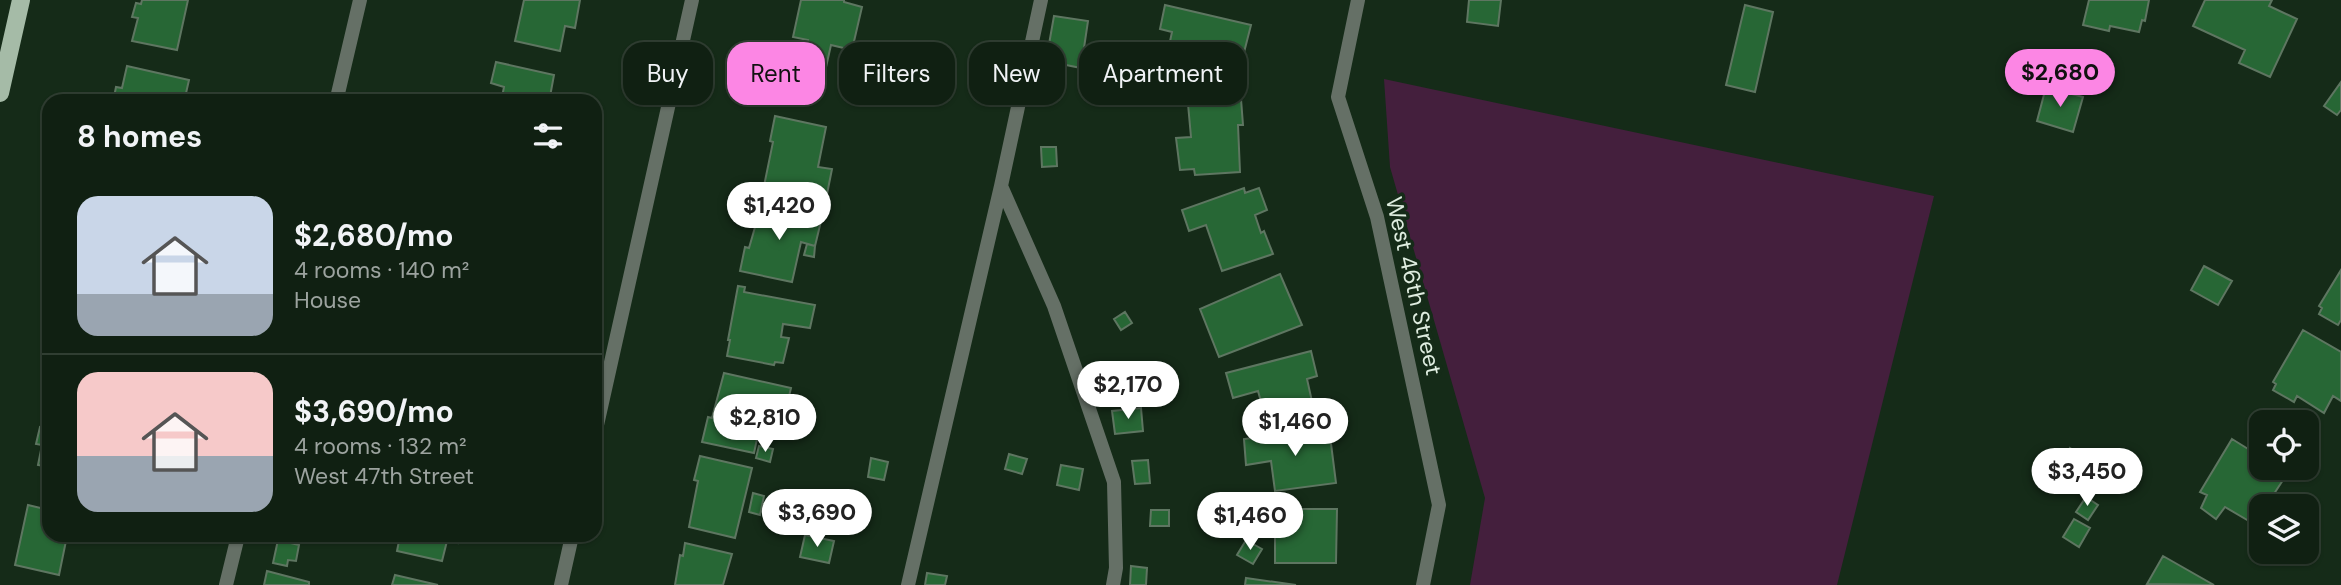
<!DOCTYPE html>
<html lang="en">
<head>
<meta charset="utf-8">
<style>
  :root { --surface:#102012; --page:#19281b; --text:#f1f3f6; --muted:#9ca39f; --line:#303e32; --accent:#fc86e4 }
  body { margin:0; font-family:"DM Sans",sans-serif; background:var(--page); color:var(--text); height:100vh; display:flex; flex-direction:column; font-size:26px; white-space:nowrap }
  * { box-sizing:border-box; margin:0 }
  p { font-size:23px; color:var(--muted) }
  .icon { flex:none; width:38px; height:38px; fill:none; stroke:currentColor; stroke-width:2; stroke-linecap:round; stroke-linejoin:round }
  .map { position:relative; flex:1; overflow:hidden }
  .drawer { position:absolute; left:42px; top:94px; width:560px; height:448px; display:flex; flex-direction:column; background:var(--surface); border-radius:21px; box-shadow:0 2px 5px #0004,0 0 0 2px var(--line) }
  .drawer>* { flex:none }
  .top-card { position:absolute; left:623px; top:42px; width:665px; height:63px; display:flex; gap:14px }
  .controls { position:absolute; left:2249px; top:410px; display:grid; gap:14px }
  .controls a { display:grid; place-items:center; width:70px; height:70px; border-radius:14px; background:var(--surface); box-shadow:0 2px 5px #0004,0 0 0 2px var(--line); font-size:35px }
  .price { position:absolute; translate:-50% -60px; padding:0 16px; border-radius:24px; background:#fff; color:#222; font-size:23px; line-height:46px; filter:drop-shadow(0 2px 4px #0008) }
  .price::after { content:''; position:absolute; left:50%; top:42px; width:21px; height:16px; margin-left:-10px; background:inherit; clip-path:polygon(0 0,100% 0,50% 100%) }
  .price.active { background:var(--accent); color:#111 }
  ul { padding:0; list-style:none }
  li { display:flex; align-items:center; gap:21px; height:175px; padding:0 35px }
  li+li { border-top:2px solid var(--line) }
  li span { display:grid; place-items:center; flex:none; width:196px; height:140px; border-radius:21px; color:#555 }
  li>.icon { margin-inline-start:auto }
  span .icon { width:84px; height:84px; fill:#fffc; stroke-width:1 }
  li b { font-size:30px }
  h2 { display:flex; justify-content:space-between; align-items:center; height:84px; padding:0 35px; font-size:30px }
  .tag { padding:0 24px; border-radius:21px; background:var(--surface); box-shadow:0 2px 5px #0004,0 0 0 2px var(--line); font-size:24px; line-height:63px }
  .tag.active { background:var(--accent); color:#111 }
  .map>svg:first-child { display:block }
  .green { fill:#441f3d }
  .building { fill:#276735; stroke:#5e7661; stroke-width:2 }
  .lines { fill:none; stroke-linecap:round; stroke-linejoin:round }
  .service { stroke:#657066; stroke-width:14 }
  .minor { stroke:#657066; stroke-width:14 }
  .primary { stroke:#a5bba7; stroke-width:18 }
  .labels { text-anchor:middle; stroke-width:7; stroke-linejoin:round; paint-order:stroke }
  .street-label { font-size:23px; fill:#dfede0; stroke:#152b18 }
</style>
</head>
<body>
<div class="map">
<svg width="2341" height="585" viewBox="0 0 2341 585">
  <rect width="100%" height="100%" fill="#152b18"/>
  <path class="green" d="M 1384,79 L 1934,196 L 1837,585 L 1470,585 L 1485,498 L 1390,167 Z"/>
  <path class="building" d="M 142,0 L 188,0 L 177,50 L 132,41 L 138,18 L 132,17 L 136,3 L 141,4 Z
    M 524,0 L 580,0 L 575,28 L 565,26 L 560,51 L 515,41 Z
    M 801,0 L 844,0 L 844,2 L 862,7 L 852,50 L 831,45 L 824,76 L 801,71 L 808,40 L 793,37 Z
    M 1469,0 L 1501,0 L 1498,26 L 1467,22 Z
    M 2089,0 L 2149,0 L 2145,21 L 2142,20 L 2139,32 L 2110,26 L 2109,31 L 2083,25 Z
    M 2205,0 L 2272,0 L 2269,6 L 2297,19 L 2270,77 L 2239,63 L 2245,50 L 2193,26 Z
    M 1165,5 L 1251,25 L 1238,76 L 1166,60 L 1172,32 L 1160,29 Z
    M 1745,5 L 1773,12 L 1755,92 L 1726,85 Z
    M 1054,16 L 1088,21 L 1081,68 L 1046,61 Z
    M 496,62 L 554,75 L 549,102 L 501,102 L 504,87 L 491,83 Z
    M 127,66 L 189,80 L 184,102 L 113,102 L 116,87 L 122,88 Z
    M 2341,82 L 2341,110 L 2337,115 L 2324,106 Z
    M 2046,87 L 2083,97 L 2073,132 L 2037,121 Z
    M 1241,99 L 1243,125 L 1238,125 L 1240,172 L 1195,175 L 1194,169 L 1180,170 L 1176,138 L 1191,137 L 1188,104 Z
    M 775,116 L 826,127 L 818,167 L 832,169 L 826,199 L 764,186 L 773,142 L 770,141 Z
    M 1041,147 L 1056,147 L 1057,166 L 1042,167 Z
    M 1244,188 L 1245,193 L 1259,188 L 1267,210 L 1255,215 L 1261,233 L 1264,231 L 1273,254 L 1222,271 L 1206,225 L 1189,231 L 1182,210 Z
    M 762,203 L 822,217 L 815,246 L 801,242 L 792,282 L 740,271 L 745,247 L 749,248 Z
    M 807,244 L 815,246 L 814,257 L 804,255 Z
    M 2204,266 L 2232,281 L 2218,305 L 2191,290 Z
    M 2341,270 L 2341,320 L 2338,325 L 2319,314 L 2322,308 L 2319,306 Z
    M 1280,274 L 1302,325 L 1219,357 L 1200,309 Z
    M 738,286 L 745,287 L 744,292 L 815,305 L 810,328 L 783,324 L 781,337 L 789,338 L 783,363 L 775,362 L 774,365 L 727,356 L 730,340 L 728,340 Z
    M 1125,312 L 1132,323 L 1121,330 L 1114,319 Z
    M 2303,330 L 2341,352 L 2341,401 L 2333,396 L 2324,413 L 2297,396 L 2294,402 L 2273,390 L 2276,384 L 2273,382 Z
    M 1311,351 L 1317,376 L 1307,379 L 1313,406 L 1266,420 L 1258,391 L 1233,398 L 1226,373 Z
    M 724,373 L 791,388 L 781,429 L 760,425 L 754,453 L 702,442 L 708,417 L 712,418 Z
    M 1141,408 L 1143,431 L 1115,434 L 1112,411 Z
    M 49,415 L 49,467 L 38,465 L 42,445 L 36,444 L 40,427 L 46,429 Z
    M 1329,428 L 1336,483 L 1275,491 L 1271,461 L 1246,465 L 1244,439 Z
    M 2232,439 L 2261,457 L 2261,467 L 2282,467 L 2287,474 L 2266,506 L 2261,506 L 2261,514 L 2254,524 L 2225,507 L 2216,519 L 2201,508 L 2207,495 L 2200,492 Z
    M 759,446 L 773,449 L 770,462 L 756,458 Z
    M 2070,448 L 2100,465 L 2090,483 L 2060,467 Z
    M 1009,454 L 1027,459 L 1022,474 L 1005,469 Z
    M 700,456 L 752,468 L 735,538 L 689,527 L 698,481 L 694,480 Z
    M 871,458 L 888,462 L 884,480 L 868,477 Z
    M 1148,460 L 1150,483 L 1135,484 L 1132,461 Z
    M 1061,465 L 1083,469 L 1079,490 L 1057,485 Z
    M 2098,469 L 2115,478 L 2108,490 L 2091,480 Z
    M 753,493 L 764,496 L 760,515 L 749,512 Z
    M 2086,497 L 2098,505 L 2088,520 L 2076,512 Z
    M 28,505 L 49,510 L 49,536 L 67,536 L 59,575 L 15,565 Z
    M 1251,509 L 1337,509 L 1336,563 L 1275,563 L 1275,533 L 1249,532 Z
    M 1151,510 L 1169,510 L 1169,526 L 1150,526 Z
    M 2074,519 L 2090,528 L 2079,547 L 2063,537 Z
    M 805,535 L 834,541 L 829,563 L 800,557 Z
    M 400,536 L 460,536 L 458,543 L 447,541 L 442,561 L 397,551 Z
    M 278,540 L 299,545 L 296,561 L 288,560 L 287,566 L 273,563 Z
    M 1246,540 L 1262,549 L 1253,564 L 1237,555 Z
    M 685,543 L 732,554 L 723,585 L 675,585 L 680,555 L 683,556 Z
    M 2163,556 L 2214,585 L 2147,584 Z
    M 1131,566 L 1147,568 L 1146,585 L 1130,585 Z
    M 267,571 L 309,582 L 309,585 L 264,585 Z
    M 927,573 L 947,576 L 945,585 L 925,585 Z
    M 395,575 L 438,585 L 392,585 Z
    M 1246,578 L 1296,585 L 1245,585 Z"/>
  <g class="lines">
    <path class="service" d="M 336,102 L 360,0
      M 1001,186 L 1054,306 L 1114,482 L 1116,568 L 1113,585
      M 226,585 L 238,536
      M 908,585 L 1001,186 L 1041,0"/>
    <path class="minor" d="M 1358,0 L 1338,97 L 1377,217 L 1439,505 L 1423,585
      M 595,434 L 692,0
      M 561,585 L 572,536"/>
    <path class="primary" d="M 0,93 L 21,0"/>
  </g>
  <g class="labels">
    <g class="street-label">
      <text transform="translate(1414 286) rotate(77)" y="8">West 46th Street</text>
    </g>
  </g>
</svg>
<div class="controls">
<a><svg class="icon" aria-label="locate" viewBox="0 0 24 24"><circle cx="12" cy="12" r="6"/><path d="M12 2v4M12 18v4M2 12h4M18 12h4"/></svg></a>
<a><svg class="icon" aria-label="layers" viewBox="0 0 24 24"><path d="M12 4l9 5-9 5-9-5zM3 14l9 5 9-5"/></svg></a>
</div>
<b class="price active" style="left:2060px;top:109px">$2,680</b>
<b class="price" style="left:779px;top:242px">$1,420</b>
<b class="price" style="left:1128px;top:421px">$2,170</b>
<b class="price" style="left:765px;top:454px">$2,810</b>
<b class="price" style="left:1295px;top:458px">$1,460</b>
<b class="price" style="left:2087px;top:508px">$3,450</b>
<b class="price" style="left:817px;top:549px">$3,690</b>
<b class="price" style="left:1250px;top:552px">$1,460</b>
<div class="top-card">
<a class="tag">Buy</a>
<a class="tag active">Rent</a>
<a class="tag">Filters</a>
<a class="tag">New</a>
<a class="tag">Apartment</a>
</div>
<section class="drawer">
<h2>8 homes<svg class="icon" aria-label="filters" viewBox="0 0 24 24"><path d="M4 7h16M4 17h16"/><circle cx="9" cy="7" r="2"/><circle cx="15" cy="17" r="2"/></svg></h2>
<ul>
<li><span style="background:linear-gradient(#c9d6e8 70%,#9aa5b1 0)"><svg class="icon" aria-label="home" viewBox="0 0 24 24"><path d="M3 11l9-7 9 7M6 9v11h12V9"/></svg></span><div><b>$2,680/mo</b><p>4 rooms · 140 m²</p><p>House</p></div></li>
<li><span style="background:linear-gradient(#f6c9c9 60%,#9aa5b1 0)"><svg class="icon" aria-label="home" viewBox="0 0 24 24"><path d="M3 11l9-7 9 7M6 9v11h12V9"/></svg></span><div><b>$3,690/mo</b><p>4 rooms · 132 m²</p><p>West 47th Street</p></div></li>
</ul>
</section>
</div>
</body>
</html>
